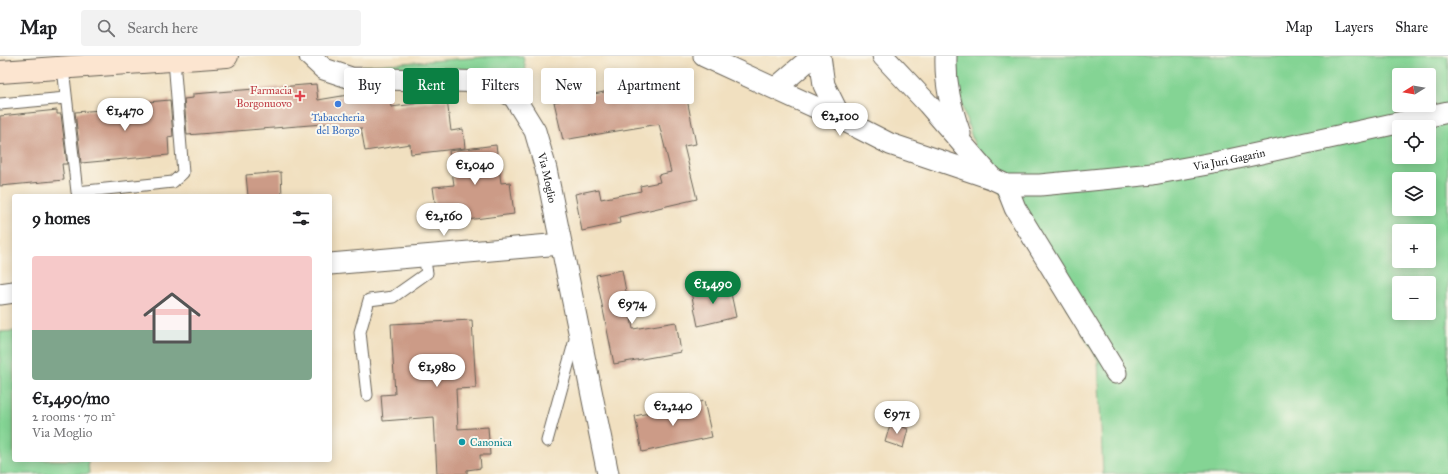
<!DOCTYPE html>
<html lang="en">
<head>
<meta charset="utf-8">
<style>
  :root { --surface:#fff; --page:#f2f2f2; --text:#202124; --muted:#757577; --line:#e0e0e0; --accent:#0b8043 }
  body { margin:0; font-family:"IM FELL Great Primer",serif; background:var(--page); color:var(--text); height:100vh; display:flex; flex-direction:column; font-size:15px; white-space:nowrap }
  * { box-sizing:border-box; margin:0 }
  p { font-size:13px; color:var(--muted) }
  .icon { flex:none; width:22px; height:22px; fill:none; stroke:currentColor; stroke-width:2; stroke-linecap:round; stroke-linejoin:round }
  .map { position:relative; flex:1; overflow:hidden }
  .details { position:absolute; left:12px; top:138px; width:320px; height:268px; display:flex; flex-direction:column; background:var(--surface); border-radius:4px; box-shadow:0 2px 10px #0003 }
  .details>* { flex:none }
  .banner { position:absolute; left:344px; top:12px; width:380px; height:36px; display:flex; gap:8px }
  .needle { width:26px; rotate:259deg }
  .buttons { position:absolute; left:1392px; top:12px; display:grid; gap:8px }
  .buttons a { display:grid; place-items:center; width:44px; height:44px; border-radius:4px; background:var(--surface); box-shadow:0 2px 10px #0003; font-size:20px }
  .price { position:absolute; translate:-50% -34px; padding:0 9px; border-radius:14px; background:#fff; color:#222; font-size:13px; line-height:26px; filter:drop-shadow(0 1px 2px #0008) }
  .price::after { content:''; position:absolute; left:50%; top:24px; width:12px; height:9px; margin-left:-6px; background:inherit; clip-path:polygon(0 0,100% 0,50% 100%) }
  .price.on { background:var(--accent); color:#fff }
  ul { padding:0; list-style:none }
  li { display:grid; align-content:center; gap:8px; height:212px; padding:0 20px }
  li+li { border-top:1px solid var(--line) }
  li span { display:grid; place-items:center; height:124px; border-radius:4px; color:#555 }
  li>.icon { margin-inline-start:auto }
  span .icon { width:72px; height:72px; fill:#fffc; stroke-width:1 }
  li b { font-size:17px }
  h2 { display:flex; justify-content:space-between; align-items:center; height:48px; padding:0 20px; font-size:17px }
  .chip { padding:0 14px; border-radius:4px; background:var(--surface); box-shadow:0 2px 10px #0003; font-size:14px; line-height:36px }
  .chip.on { background:var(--accent); color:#fff }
  header { display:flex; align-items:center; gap:24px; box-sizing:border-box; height:56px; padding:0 20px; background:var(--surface); border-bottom:1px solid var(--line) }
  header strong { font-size:19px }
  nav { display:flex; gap:22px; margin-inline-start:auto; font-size:14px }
  .search { width:280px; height:36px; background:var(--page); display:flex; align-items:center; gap:10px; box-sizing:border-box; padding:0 14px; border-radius:4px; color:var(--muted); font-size:15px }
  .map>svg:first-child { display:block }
  .green { fill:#84d494; stroke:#507858; fill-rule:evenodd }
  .building { fill:#cc9b87 }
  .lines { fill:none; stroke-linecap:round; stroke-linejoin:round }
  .service-casing { stroke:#676155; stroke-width:13 }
  .minor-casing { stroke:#676155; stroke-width:23 }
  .secondary-casing { stroke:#676155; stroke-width:24 }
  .service { stroke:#fff; stroke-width:11 }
  .minor { stroke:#fff; stroke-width:21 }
  .secondary { stroke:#fce5d0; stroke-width:22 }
  .health-dot { fill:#e0444e; stroke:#fbf7ec; stroke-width:1.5 }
  .shop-dot { fill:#3f7fe0; stroke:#fbf7ec; stroke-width:1.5 }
  .culture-dot { fill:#0f9aa8; stroke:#fbf7ec; stroke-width:1.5 }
  .labels { text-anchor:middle; stroke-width:4; stroke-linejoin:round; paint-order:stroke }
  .health-label { font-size:11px; fill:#be3a42; stroke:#fbf7ec; text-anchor:end }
  .shop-label { font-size:11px; fill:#366cbe; stroke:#fbf7ec }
  .street-label { font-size:11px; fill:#1c1c1c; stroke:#fbf7ec }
  .culture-label { font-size:11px; fill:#0d838f; stroke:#fbf7ec; text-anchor:start }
</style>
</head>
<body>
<header>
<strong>Map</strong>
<div class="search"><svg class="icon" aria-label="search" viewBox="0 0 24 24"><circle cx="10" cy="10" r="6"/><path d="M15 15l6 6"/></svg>Search here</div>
<nav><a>Map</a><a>Layers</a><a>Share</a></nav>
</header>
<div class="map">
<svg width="1448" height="418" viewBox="0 0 1448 418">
  <rect width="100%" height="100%" fill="#fbf7ec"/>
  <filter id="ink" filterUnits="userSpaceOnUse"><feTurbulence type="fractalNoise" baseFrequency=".025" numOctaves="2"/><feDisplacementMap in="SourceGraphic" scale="8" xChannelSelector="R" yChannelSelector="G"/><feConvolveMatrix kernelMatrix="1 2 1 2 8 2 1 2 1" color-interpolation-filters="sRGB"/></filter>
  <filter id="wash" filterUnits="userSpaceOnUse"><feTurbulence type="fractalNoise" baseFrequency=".012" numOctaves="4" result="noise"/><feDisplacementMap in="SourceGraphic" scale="16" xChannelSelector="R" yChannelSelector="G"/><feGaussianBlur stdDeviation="0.9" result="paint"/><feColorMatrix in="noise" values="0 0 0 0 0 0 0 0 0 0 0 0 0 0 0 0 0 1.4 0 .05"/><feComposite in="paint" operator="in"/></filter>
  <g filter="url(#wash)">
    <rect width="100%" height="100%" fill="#f1e0c0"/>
    <path class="green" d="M 497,0 L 523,0 L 532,43 L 526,33 L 511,22 L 484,15 L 362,14 L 362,10 Z
      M 953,0 L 1448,0 L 1448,418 L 1103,418 L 1098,304 L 977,97 L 951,16 ZM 1399,19 L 1429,19 L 1429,49 L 1399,49 ZM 1399,71 L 1429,71 L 1429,101 L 1399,101 ZM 1399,123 L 1429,123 L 1429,153 L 1399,153 ZM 1399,175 L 1429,175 L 1429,205 L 1399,205 ZM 1399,227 L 1429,227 L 1429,257 L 1399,257 Z
      M 14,275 L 14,404 L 88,404 L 89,418 L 0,418 L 0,276 Z"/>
    <g id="blocks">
      <path class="building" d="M 674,22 L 676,35 L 685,33 L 696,88 L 684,90 L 697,143 L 619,161 L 620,167 L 582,175 L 575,138 L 599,133 L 601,143 L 641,135 L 640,130 L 660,126 L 658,119 L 671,116 L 659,68 L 563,84 L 554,46 Z
        M 316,28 L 318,44 L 372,35 L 388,35 L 391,51 L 447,44 L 451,75 L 463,73 L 465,92 L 411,98 L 410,88 L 365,95 L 361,72 L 337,75 L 335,67 L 187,79 L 184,43 L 193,42 L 193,38 Z
        M 170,44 L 173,80 L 168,81 L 169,99 L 81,107 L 75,56 L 127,52 L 126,48 Z
        M 57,54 L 57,58 L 61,58 L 67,108 L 62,108 L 64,124 L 0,130 L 0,60 Z
        M 496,89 L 501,127 L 510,126 L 514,158 L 467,164 L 466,156 L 437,160 L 433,131 L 454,129 L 449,95 Z
        M 281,116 L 282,140 L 248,140 L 246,119 Z
        M 622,214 L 633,273 L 676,266 L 681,296 L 614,308 L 596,219 Z
        M 729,228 L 736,261 L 698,270 L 691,236 Z
        M 472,264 L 476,332 L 456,333 L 458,373 L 488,371 L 490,399 L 480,399 L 481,412 L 467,414 L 467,418 L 437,418 L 434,361 L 383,365 L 381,339 L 395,338 L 391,268 Z
        M 704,345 L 712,381 L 642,396 L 635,360 Z
        M 891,366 L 908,373 L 903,392 L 885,386 Z"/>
    </g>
  </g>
  <g filter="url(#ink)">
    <use href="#blocks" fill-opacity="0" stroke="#676155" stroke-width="1"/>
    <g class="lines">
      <defs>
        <path id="service" d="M 63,12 L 77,136 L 173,126 L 183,117 L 174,4
          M 0,48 L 66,42
          M 367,339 L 360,276 L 369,244 L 393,241 L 427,217 L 424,200
          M 547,385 L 576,280"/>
        <g id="minor">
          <path id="s1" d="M 310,0 L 324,13 L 351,22 L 488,26 L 514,41 L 535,75 L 546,113 L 608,418"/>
          <path id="s2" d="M 704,0 L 841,63 L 890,88 L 991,122 L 1006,129 L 1040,129 L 1153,118 L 1224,105 L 1448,56"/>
          <path d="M 820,0 L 824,29 L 841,63"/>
          <path d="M 883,0 L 928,48 L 991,121"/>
          <path d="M 946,0 C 945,28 951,52 960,78"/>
          <path d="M 776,32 L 813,0"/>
          <path d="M 1006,129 L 1015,152 L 1116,317"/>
          <path d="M 330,208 L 561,188"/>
          <path d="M 0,238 L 14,236"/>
        </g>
        <path id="secondary" d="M 0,16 L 227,0"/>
      </defs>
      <use href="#service" class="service-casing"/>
      <use href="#minor" class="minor-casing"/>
      <use href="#secondary" class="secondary-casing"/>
      <use href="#service" class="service"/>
      <use href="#minor" class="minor"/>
      <use href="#secondary" class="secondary"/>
    </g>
  </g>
  <path class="health-dot" d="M298 34h4v4h4v4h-4v4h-4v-4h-4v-4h4z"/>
  <circle class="shop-dot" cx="338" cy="48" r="4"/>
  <circle class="culture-dot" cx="462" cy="386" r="4"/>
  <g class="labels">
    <g class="health-label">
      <text x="292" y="38">Farmacia<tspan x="292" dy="13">Borgonuovo</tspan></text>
    </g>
    <g class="shop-label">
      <text x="338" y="65">Tabaccheria<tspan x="338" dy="13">del Borgo</tspan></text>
    </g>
    <g class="street-label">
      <text dy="4" stroke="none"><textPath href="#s2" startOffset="554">Via Juri Gagarin</textPath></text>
      <text dy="4" stroke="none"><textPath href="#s1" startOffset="303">Via Moglio</textPath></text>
    </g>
    <g class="culture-label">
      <text x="470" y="390">Canonica</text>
    </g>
  </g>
</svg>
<div class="buttons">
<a><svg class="needle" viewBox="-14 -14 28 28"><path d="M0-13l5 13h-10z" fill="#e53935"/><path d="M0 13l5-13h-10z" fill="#757577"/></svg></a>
<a><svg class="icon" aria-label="locate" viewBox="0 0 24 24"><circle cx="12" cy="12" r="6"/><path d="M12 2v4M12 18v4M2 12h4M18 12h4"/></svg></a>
<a><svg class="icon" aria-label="layers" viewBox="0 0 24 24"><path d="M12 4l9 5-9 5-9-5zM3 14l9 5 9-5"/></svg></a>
<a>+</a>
<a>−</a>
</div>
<b class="price" style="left:125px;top:76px">€1,470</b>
<b class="price" style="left:840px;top:81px">€2,100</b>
<b class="price" style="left:475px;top:130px">€1,040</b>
<b class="price" style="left:444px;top:181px">€2,160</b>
<b class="price on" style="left:713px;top:249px">€1,490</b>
<b class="price" style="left:632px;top:269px">€974</b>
<b class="price" style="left:437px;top:332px">€1,980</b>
<b class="price" style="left:673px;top:371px">€2,240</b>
<b class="price" style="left:897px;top:379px">€971</b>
<div class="banner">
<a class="chip">Buy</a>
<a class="chip on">Rent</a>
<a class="chip">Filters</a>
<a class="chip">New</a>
<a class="chip">Apartment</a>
</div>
<section class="details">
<h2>9 homes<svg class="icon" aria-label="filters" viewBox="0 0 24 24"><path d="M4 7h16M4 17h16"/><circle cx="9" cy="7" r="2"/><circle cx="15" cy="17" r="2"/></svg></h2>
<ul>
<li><span style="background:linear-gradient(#f6c9c9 60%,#7fa58c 0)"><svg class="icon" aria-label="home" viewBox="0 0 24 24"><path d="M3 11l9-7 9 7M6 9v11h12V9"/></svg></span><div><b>€1,490/mo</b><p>2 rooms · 70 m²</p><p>Via Moglio</p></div></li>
</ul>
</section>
</div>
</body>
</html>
